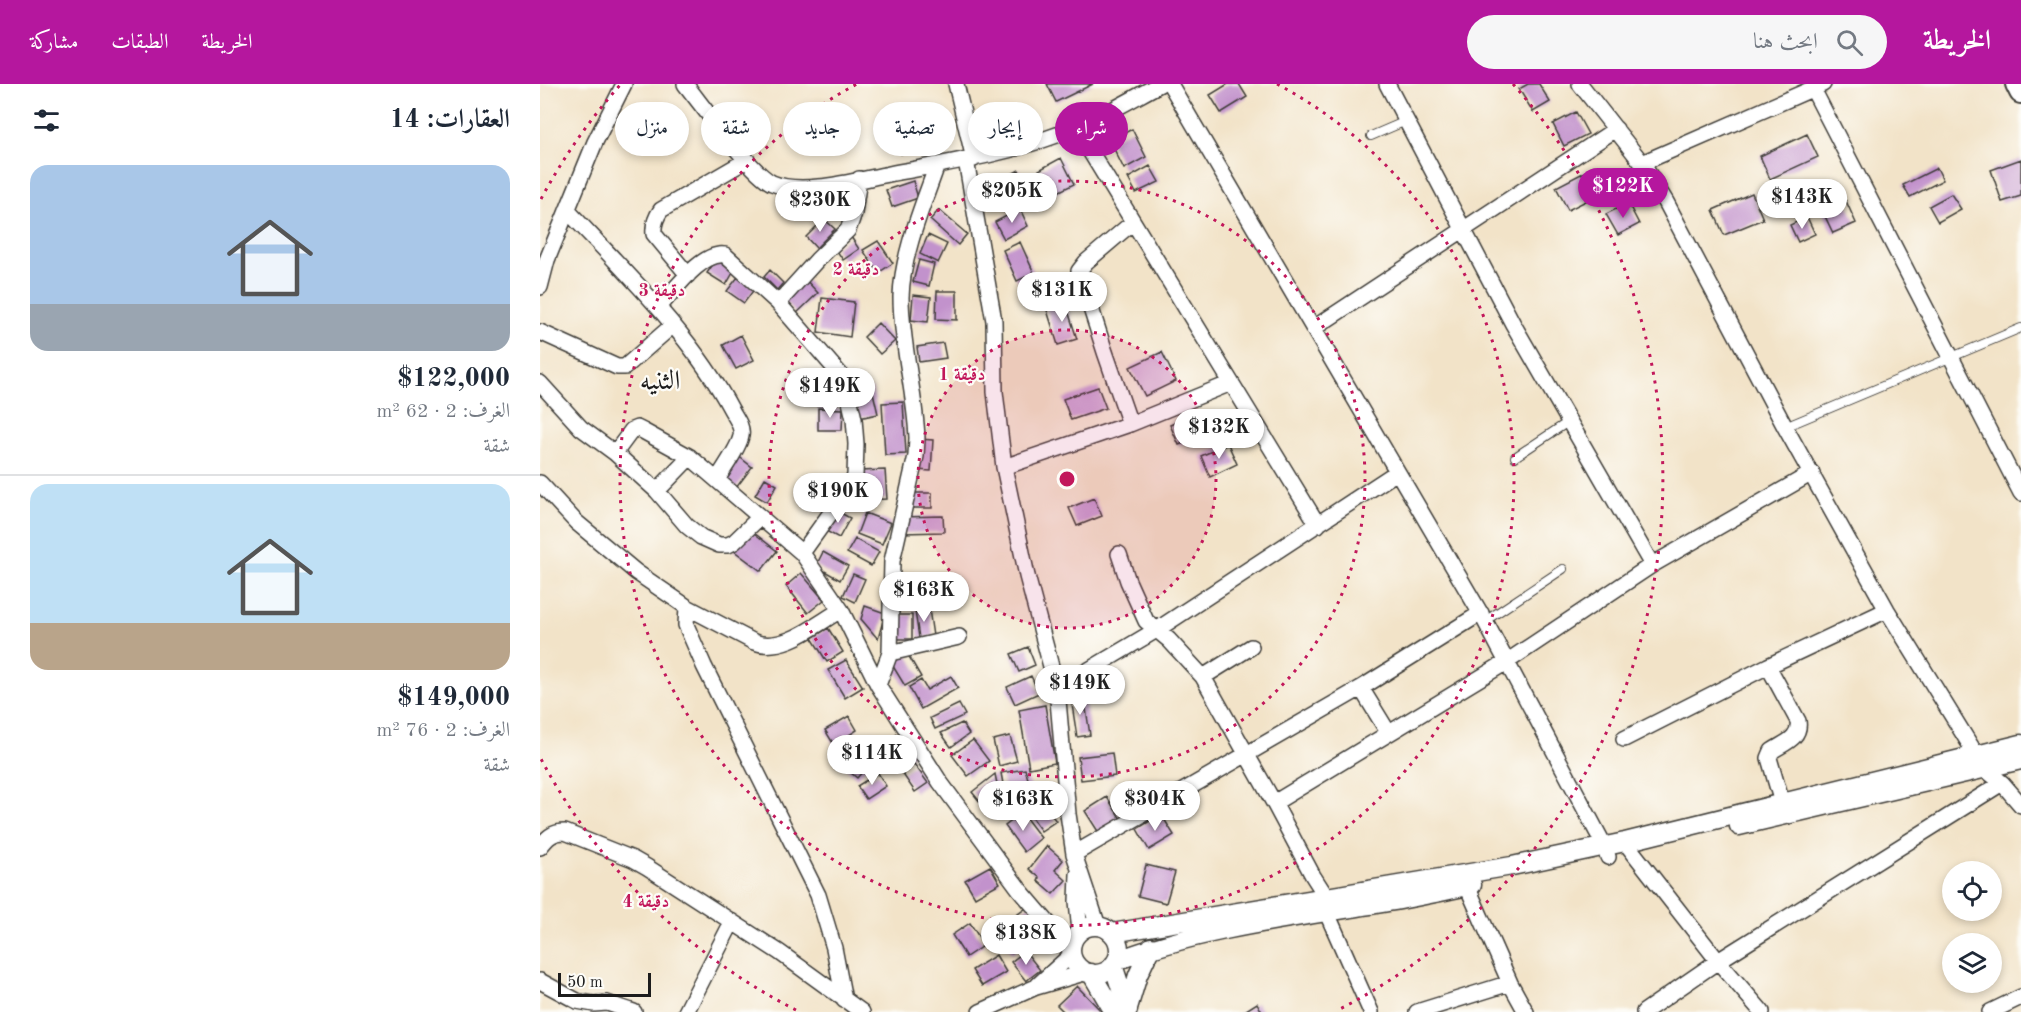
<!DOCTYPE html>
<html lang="ar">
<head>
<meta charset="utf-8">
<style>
  :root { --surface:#fff; --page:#f6f6f7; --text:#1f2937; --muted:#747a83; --line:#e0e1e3; --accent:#b5179e }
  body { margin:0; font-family:"Old Standard TT",Amiri,serif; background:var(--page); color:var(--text); direction:rtl; height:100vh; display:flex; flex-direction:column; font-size:22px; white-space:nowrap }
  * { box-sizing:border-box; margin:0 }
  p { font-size:20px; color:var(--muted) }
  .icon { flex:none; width:33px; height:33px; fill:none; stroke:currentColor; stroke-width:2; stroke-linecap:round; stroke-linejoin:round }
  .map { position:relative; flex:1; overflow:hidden; direction:ltr }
  .panel { display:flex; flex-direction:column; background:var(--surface); width:540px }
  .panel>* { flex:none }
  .top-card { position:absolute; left:18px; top:18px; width:570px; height:54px; direction:rtl; display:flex; gap:12px }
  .tools { position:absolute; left:1402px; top:777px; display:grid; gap:12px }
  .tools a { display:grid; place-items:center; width:60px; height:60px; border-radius:50%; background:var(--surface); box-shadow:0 3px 9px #0003; font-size:30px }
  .scale { position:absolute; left:18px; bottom:15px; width:93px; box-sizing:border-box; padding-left:6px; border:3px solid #1c1c1c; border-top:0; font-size:16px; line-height:21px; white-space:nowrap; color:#1c1c1c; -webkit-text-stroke:4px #fdfcf7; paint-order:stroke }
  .price { position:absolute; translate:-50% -51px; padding:0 14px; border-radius:21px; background:#fff; color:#222; font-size:20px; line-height:39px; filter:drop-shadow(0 2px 3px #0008) }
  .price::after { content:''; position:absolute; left:50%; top:36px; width:18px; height:14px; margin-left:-9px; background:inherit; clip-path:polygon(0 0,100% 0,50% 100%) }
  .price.selected { background:var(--accent); color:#fff }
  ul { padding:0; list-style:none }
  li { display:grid; align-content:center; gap:12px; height:318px; padding:0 30px }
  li+li { border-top:2px solid var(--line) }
  li span { display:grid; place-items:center; height:186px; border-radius:18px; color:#555 }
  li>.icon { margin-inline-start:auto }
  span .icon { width:108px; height:108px; fill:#fffc; stroke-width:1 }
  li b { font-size:26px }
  h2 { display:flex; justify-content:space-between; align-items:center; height:72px; padding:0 30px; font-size:26px }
  .pill { padding:0 21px; border-radius:27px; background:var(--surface); box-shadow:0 3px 9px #0003; font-size:21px; line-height:54px }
  .pill.selected { background:var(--accent); color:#fff }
  header { display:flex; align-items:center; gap:36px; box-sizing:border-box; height:84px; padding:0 30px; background:var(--accent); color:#fff }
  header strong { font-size:28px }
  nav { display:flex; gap:33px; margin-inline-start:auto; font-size:21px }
  .search { width:420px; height:54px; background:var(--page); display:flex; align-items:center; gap:15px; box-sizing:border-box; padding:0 21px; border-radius:33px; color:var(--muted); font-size:22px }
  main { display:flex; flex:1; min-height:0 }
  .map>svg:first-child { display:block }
  .building { fill:#c292cc }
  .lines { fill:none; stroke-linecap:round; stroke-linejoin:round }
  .service-casing { stroke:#3c3a36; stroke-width:10 }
  .minor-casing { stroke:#3c3a36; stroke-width:18 }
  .tertiary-casing { stroke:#3c3a36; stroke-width:21 }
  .primary-casing { stroke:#3c3a36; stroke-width:26 }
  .service { stroke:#fff; stroke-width:8 }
  .minor { stroke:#fff; stroke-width:15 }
  .tertiary { stroke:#fff; stroke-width:18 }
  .primary { stroke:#fff; stroke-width:22 }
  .ring { fill:none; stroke:#c2185b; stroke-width:3; stroke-dasharray:3 6 }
  .labels { text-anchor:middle; stroke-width:4.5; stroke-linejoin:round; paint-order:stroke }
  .quarter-label { font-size:27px; fill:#1c1c1c; stroke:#fdfcf7 }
  .centre { fill:#c2185b; stroke:#fdfcf7; stroke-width:3 }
  .ring-label { font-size:18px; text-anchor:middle; font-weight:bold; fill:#c2185b; stroke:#fdfcf7; stroke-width:4.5; stroke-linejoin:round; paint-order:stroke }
</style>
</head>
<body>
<header>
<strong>الخريطة</strong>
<div class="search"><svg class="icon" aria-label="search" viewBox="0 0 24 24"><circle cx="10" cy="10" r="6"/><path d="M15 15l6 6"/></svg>ابحث هنا</div>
<nav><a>الخريطة</a><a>الطبقات</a><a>مشاركة</a></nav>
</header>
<main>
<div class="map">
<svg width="1481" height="928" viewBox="0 0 1481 928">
  <rect width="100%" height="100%" fill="#fdfcf7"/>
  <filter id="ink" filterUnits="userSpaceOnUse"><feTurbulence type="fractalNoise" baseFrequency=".0167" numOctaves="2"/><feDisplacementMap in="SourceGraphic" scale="12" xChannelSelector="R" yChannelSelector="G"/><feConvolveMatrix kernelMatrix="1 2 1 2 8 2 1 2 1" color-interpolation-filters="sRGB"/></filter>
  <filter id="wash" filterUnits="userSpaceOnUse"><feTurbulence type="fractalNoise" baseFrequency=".008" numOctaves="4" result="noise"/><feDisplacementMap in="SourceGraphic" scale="24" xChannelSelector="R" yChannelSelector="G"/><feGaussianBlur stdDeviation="1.35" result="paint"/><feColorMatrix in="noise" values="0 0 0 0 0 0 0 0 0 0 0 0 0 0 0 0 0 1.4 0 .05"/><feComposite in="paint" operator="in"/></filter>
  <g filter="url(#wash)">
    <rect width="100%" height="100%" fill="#f2e3c8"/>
    <g id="blocks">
      <path class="building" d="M 507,0 L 553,0 L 516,18 Z
        M 688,0 L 699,0 L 707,13 L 681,29 L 670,11 Z
        M 988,0 L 999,0 L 1010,18 L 993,28 L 979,5 Z
        M 1036,28 L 1048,50 L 1024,62 L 1013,40 Z
        M 404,30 L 413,52 L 390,61 L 381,39 Z
        M 363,40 L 376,62 L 361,70 L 348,48 Z
        M 592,45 L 606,73 L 584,85 L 570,57 Z
        M 1267,50 L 1278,73 L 1230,95 L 1220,72 Z
        M 521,74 L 534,100 L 512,111 L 499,86 Z
        M 1481,75 L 1481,112 L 1462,118 L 1451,86 Z
        M 610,82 L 619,98 L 596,109 L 588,94 Z
        M 1397,84 L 1403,96 L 1370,113 L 1363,101 Z
        M 479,86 L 488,104 L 463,117 L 454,100 Z
        M 1045,88 L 1058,111 L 1028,126 L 1016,103 Z
        M 373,97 L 378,114 L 352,123 L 346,106 Z
        M 1212,109 L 1223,135 L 1184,151 L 1173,126 Z
        M 1411,110 L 1421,125 L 1398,138 L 1389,122 Z
        M 1306,117 L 1316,139 L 1293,149 L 1283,128 Z
        M 1088,119 L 1099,140 L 1078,151 L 1066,130 Z
        M 480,125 L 488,142 L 464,155 L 455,138 Z
        M 399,126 L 427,150 L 418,161 L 390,136 Z
        M 1267,133 L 1275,150 L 1258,158 L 1250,141 Z
        M 284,135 L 295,145 L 276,164 L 266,153 Z
        M 388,151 L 407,160 L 398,179 L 380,170 Z
        M 311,153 L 319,165 L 303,176 L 295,164 Z
        M 338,157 L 353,179 L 338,189 L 323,166 Z
        M 480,158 L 494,189 L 477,197 L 463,166 Z
        M 176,176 L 194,187 L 186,201 L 167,189 Z
        M 379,176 L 394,180 L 389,202 L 373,198 Z
        M 230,186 L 243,199 L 237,206 L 224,193 Z
        M 198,193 L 215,204 L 204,219 L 187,207 Z
        M 265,195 L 278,209 L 256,230 L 243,215 Z
        M 397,207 L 417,207 L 417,236 L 396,235 Z
        M 373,211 L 391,213 L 388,238 L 371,236 Z
        M 282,214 L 314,218 L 310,253 L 278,248 Z
        M 525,217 L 537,255 L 518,261 L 506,223 Z
        M 338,239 L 355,257 L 340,270 L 324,253 Z
        M 201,251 L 214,276 L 196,285 L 183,261 Z
        M 403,259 L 406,274 L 379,278 L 377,263 Z
        M 622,268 L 636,297 L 605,312 L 590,283 Z
        M 287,300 L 291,318 L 277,321 L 273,303 Z
        M 558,303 L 566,324 L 531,336 L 523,315 Z
        M 332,304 L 338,330 L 319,334 L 314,308 Z
        M 363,318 L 366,370 L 345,371 L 342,319 Z
        M 278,324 L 303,325 L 302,346 L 278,346 Z
        M 661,328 L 670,348 L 639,361 L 630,341 Z
        M 378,355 L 393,356 L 391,387 L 376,386 Z
        M 688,360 L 697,380 L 670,393 L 661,372 Z
        M 197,371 L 212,383 L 196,404 L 181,392 Z
        M 345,386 L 347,415 L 322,416 L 320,387 Z
        M 225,394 L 237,401 L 227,418 L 215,411 Z
        M 369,409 L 392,409 L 392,424 L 369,424 Z
        M 554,414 L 562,432 L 537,442 L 529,424 Z
        M 297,427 L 310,434 L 299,454 L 286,447 Z
        M 325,429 L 351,439 L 342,460 L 317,450 Z
        M 403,432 L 404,448 L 362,449 L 361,433 Z
        M 209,445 L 237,467 L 221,487 L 193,466 Z
        M 315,455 L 339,468 L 331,482 L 307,469 Z
        M 283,468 L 308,482 L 300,496 L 276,482 Z
        M 261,489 L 284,516 L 268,529 L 246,502 Z
        M 313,490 L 325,495 L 315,518 L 303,512 Z
        M 358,491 L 377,492 L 376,525 L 357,524 Z
        M 325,522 L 345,529 L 338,555 L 321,535 Z
        M 389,525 L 393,552 L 379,554 L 375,527 Z
        M 358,531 L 372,531 L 372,555 L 358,555 Z
        M 288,544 L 303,568 L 287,578 L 272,554 Z
        M 488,563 L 495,581 L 479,588 L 471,570 Z
        M 367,569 L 381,593 L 365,602 L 351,579 Z
        M 306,576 L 323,603 L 305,614 L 288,586 Z
        M 411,592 L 418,604 L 381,625 L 369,603 L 381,596 L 387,606 Z
        M 491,592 L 499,609 L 475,620 L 467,603 Z
        M 544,612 L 550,651 L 537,653 L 531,614 Z
        M 419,620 L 425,631 L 395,645 L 390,634 Z
        M 505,621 L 515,679 L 489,684 L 479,626 Z
        M 309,632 L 317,646 L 294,661 L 285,646 Z
        M 422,639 L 429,650 L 411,663 L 401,649 Z
        M 361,647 L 377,668 L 357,682 L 342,662 Z
        M 470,652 L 477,677 L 459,682 L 453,656 Z
        M 433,656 L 449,677 L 428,692 L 412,671 Z
        M 322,659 L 336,672 L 317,694 L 302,681 Z
        M 572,669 L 575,692 L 541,696 L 538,673 Z
        M 374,680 L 388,699 L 375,708 L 362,689 Z
        M 485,685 L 492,708 L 468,727 L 461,689 Z
        M 338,689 L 346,702 L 326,715 L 317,702 Z
        M 455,690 L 462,725 L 454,735 L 432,708 Z
        M 567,713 L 581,735 L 559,749 L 545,727 Z
        M 502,718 L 516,737 L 501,747 L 488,729 Z
        M 482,729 L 501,754 L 484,768 L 465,742 Z
        M 621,730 L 634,751 L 609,766 L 597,745 Z
        M 507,762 L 523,776 L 515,786 L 526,796 L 513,810 L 498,797 L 500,794 L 489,785 Z
        M 606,781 L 635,788 L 626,819 L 598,812 Z
        M 450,782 L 460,799 L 435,813 L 425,796 Z
        M 489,822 L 505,842 L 491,854 L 474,833 Z
        M 469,836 L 486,856 L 472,869 L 455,848 Z
        M 430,839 L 444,861 L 426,873 L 412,851 Z
        M 485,867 L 500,886 L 486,897 L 471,878 Z
        M 456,871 L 466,888 L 442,902 L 432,886 Z
        M 537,902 L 562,928 L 524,928 L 517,921 Z
        M 717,919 L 722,928 L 703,928 Z"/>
    </g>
  </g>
  <g filter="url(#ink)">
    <use href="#blocks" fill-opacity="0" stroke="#3c3a36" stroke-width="1.5"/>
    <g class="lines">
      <defs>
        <path id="service" d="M 831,52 L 866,37
          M 1245,343 L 1481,244
          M 975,373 L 1028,338
          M 945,537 L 1023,485"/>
        <path id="minor" d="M 145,0 C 162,21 211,89 232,99 C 263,112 317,96 349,90 C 412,78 475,69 535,44 C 564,32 592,15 620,0
          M 416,0 L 434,75
          M 630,0 L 945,537 L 1065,763 L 1068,773
          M 847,0 L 973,240 L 1112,481
          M 1040,0 L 1102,79 L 1126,118 L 1245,343 L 1347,526 L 1445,685 L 1462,699 L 1481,721
          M 1273,5 L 1481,409
          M 536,44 L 778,441
          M 426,76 L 454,237 L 455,308 L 464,383 L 487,492 L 517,605 L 528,730 L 534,770 L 558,842
          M 1102,79 L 1283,0
          M 27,126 C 86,189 151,250 192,327 C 196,334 203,343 201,352 C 199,364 183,385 177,396
          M 148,191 L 114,150 C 113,140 116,133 121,126 L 207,76
          M 0,203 L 7,176 L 55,58 L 84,0
          M 238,219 L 277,176 L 308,146 L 314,129 L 319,95
          M 119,223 C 134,207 162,167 185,171 L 238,219 L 305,296 L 314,335 L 316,360 L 315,392 L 310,402 L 262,469
          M 774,244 L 1076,45
          M 0,248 L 77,283 L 85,283 L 133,241
          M 0,299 L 41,344 L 75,369 L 117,407 L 147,442 L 161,453 L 179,461 L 188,461 L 194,458 L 220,433
          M 590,340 L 565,268 L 539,187 L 546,178 L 592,139
          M 75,369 L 92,346 L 97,344 L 103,347 L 150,373 L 262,469 L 301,526 L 338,601 L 400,698 L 480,806 L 509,840 L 517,853 L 531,864
          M 464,383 L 590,340 L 691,299
          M 0,399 L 36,438 L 96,488 L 147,523 L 214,558 C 244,569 276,540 301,526
          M 117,407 L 150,373
          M 579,470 L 588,497 L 606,537 L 629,556 L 663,593 L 734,719 L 773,792 L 787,814
          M 147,523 L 146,541 L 164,582 L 278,811 L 294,864 L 304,916
          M 350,569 L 419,553
          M 1228,582 L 1258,637 C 1261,654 1244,659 1232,667 L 1229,674 L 1242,719
          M 663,593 L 711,563
          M 338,601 L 350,569 L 352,477 L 376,372 L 377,354 C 375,307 361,260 361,213 C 362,170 383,121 397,81
          M 821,604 L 848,648
          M 517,605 L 618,545 L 857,388
          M 1084,655 L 1228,582 L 1347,526
          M 734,719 L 968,577 L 1112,481 L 1272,389
          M 1085,758 L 1178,877 L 1222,928
          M 0,763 C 7,754 12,748 25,748 L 93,775 L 107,783 L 239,868 L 322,928
          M 534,770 L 821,604 L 941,529
          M 538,790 L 537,817 L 540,848
          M 927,802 L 970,899 L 986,928
          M 786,827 L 831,928
          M 0,897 L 37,917 L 54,920 L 67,919 L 94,928
          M 498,901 L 531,871
          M 146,928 L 192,838
          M 440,928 L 496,903 L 547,888
          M 877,928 L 970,899
          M 1104,928 L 1178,877 L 1462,699
          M 1450,928 L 1481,913"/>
        <path id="tertiary" d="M 1199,742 L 1481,676
          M531 866a24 24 0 1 1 48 0a24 24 0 1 1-48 0Z
          M 572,849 L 972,782 L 1085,758 L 1481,660
          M 576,877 C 665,843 761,833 855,817 C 880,812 906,807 932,801
          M 573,881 L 588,926
          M 551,889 L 574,928
          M 588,924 L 598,891 L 611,863"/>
        <path id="primary" d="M 1477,0 L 1481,8"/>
      </defs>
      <use href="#service" class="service-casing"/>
      <use href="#minor" class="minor-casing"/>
      <use href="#tertiary" class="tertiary-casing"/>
      <use href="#primary" class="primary-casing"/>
      <use href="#service" class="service"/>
      <use href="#minor" class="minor"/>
      <use href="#tertiary" class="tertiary"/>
      <use href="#primary" class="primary"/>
    </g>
  </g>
  <circle cx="527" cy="395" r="149" fill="#c2185b" fill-opacity=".12"/>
  <g class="ring">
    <circle cx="527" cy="395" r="149"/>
    <circle cx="527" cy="395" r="298"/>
    <path d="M737 0A447 447 0 1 1 317 0"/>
    <path d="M256 926A596 596 0 0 1 1 675M1 115A596 596 0 0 1 81 0M973 0A596 596 0 0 1 798 926"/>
  </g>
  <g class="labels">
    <g class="quarter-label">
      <text x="120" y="305">الثنيه</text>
    </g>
  </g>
  <circle cx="527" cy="395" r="9" class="centre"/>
  <g class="ring-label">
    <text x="316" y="191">2 دقيقة</text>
    <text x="122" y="212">3 دقيقة</text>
    <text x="422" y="296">1 دقيقة</text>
    <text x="106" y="823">4 دقيقة</text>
  </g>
</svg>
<div class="tools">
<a><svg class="icon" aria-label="locate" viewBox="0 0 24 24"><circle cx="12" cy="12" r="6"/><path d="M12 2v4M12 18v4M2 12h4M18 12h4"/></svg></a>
<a><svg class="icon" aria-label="layers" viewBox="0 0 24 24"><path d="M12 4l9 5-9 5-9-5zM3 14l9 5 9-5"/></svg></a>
</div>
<div class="scale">50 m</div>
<b class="price selected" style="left:1083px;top:135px">$122K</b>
<b class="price" style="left:472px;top:140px">$205K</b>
<b class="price" style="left:1262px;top:146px">$143K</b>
<b class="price" style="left:280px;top:149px">$230K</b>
<b class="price" style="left:522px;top:239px">$131K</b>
<b class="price" style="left:290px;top:335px">$149K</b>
<b class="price" style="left:679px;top:376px">$132K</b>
<b class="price" style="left:298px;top:440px">$190K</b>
<b class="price" style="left:384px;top:539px">$163K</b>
<b class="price" style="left:540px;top:632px">$149K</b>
<b class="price" style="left:332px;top:702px">$114K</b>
<b class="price" style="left:483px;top:748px">$163K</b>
<b class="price" style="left:615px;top:748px">$304K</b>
<b class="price" style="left:486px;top:882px">$138K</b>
<div class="top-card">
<a class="pill selected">شراء</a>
<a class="pill">إيجار</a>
<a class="pill">تصفية</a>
<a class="pill">جديد</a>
<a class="pill">شقة</a>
<a class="pill">منزل</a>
</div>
</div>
<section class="panel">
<h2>العقارات: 14<svg class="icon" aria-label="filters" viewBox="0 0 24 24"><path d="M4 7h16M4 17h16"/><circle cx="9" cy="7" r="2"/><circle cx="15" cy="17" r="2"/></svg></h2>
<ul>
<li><span style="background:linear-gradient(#a9c7e8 75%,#9aa5b1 0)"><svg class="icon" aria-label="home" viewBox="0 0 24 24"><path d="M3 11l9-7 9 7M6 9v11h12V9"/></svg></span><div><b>$122,000</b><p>الغرف: 2 · 62 m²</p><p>شقة</p></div></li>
<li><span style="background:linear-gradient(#bfe0f5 75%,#b9a48a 0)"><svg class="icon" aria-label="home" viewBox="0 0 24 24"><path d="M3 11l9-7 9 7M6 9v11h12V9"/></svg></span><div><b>$149,000</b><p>الغرف: 2 · 76 m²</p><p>شقة</p></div></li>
</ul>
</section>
</main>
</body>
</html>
